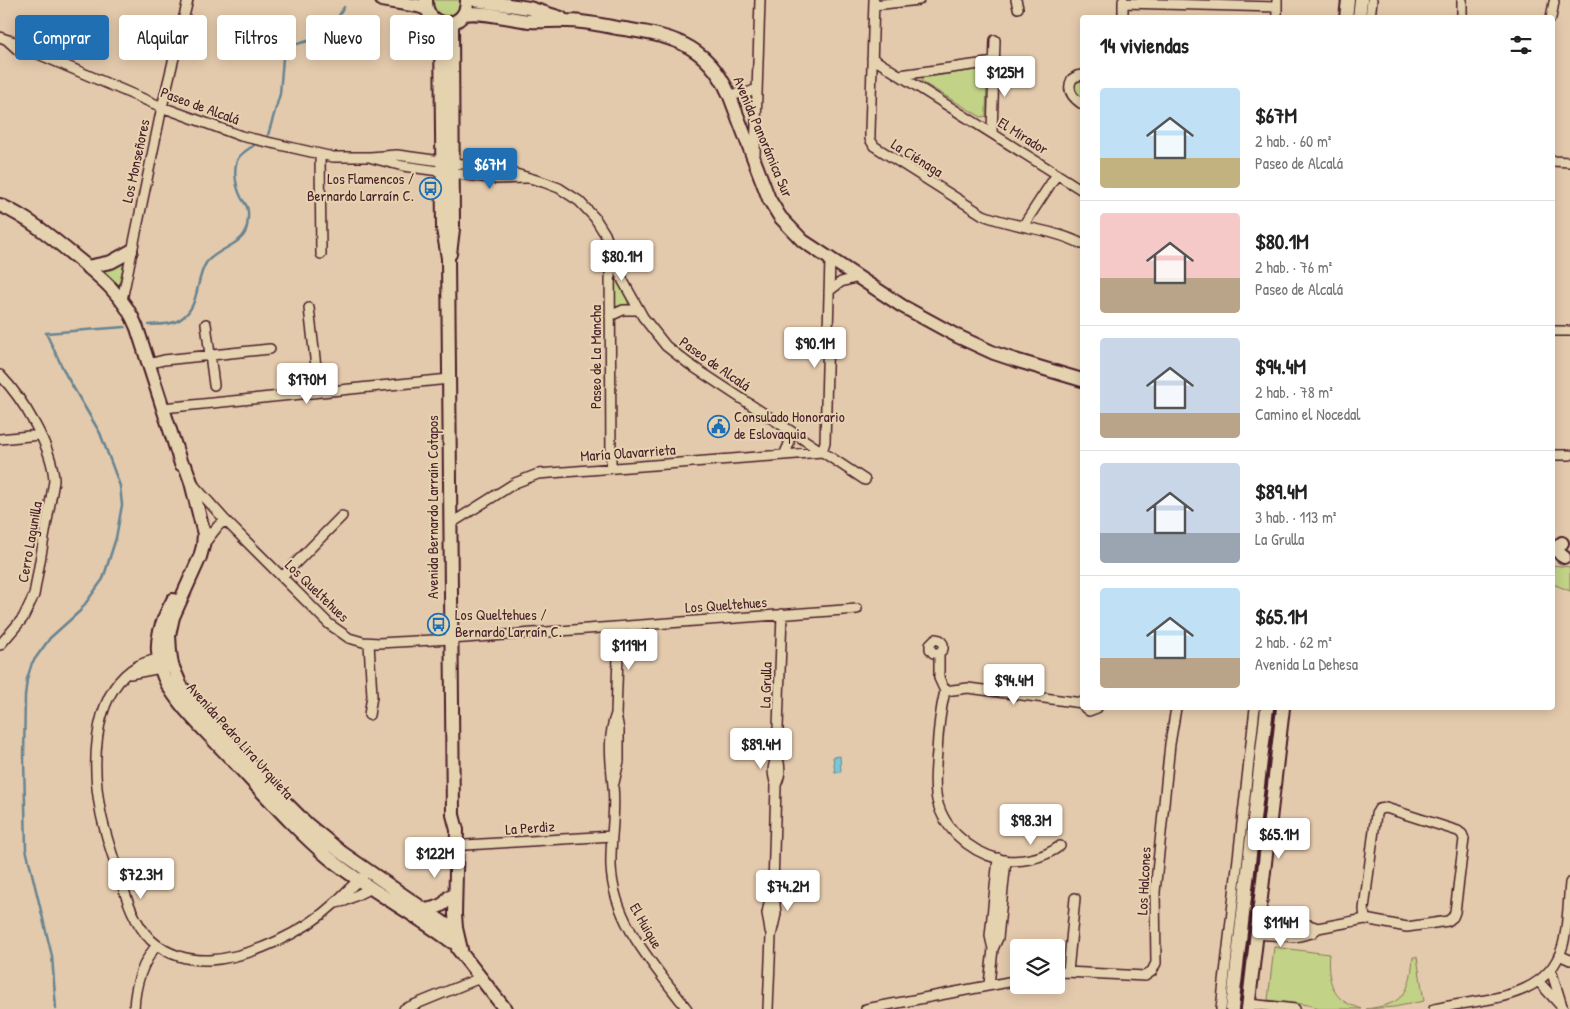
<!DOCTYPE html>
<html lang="es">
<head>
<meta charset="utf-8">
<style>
  :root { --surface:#fff; --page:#f2f2f2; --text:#222; --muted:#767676; --line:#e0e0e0; --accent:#1f6fb2 }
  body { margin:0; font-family:"Patrick Hand",sans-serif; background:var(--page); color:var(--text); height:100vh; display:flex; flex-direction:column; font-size:19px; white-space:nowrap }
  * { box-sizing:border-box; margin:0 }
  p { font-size:16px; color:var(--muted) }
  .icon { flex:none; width:28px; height:28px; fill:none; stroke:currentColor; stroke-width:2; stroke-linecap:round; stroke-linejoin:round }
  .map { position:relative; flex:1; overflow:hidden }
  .drawer { position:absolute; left:1080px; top:15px; width:475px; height:695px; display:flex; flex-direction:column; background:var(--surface); border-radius:5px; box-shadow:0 2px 12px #0003 }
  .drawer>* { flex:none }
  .top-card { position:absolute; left:15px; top:15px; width:475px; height:45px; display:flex; gap:10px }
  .controls { position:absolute; left:1010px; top:939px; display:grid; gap:10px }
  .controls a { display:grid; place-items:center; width:55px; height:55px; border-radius:5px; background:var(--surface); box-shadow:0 2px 12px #0003; font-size:25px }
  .price { position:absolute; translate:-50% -42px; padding:0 11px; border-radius:5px; background:#fff; color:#222; font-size:16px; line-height:32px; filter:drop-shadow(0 1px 2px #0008) }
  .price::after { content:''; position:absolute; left:50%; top:30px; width:15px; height:11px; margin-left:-8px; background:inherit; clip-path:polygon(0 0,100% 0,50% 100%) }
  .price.on { background:var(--accent); color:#fff }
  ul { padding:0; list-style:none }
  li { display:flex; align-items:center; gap:15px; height:125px; padding:0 20px }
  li+li { border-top:1px solid var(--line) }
  li span { display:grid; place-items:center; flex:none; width:140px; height:100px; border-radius:5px; color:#555 }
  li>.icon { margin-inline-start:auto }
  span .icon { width:60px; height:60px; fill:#fffc; stroke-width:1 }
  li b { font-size:21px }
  h2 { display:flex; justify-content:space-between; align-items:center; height:60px; padding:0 20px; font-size:21px }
  .tag { padding:0 18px; border-radius:5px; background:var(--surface); box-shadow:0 2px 12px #0003; font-size:18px; line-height:45px }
  .tag.on { background:var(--accent); color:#fff }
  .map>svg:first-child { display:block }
  .green { fill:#c2d287; stroke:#867859 }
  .water { fill:#79c8d6; stroke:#668492 }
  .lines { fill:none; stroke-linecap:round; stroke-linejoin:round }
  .stream { stroke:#668492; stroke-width:2.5 }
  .street-casing { stroke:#4a1f2b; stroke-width:12 }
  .secondary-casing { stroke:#4a1f2b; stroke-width:16 }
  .street { stroke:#e5d3b0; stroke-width:9 }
  .secondary { stroke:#e5d3b0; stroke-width:12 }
  .labels { text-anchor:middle; stroke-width:4; stroke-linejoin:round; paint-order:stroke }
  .street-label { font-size:15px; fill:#4a1f2b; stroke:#e5d3b0 }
  .poi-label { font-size:15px; fill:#4a1f2b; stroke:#e5d3b0; text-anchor:start }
</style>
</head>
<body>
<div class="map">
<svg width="1570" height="1009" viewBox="0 0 1570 1009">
  <rect width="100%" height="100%" fill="#e4caac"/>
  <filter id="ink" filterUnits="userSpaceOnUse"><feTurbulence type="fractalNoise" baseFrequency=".02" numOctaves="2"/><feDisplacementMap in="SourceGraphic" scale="10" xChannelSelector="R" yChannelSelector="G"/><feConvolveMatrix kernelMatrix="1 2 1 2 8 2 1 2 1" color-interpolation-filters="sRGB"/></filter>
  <g filter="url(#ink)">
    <path class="green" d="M 433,0 L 461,0 C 461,19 447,22 434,11 Z
      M 981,69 L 987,74 L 986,116 L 981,117 L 922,82 L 922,78 Z
      M 1080,79 L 1082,79 L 1082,98 C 1076,94 1072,89 1076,81 Z
      M 124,262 L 119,285 L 102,270 Z
      M 616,272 L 628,302 L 628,305 L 615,307 L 614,304 L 614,274 Z
      M 1553,565 L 1570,567 L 1570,591 L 1553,584 Z
      M 1272,708 L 1278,708 L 1242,1009 L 1236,1009 Z
      M 1274,947 L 1329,954 C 1327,971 1330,995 1347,1003 C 1352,1006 1358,1007 1362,1009 L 1319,1009 L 1308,1005 L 1268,1000 Z
      M 1413,957 L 1417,957 L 1424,1001 L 1394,1007 L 1366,1009 C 1404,1004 1410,994 1413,957 Z"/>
    <path class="water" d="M 840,756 L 841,772 L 835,772 L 833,757 Z"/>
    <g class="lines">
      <path class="stream" d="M 268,135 L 280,94 L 283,58 L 289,46 L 308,41 L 321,41 L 329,33 L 344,7
        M 149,325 C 159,324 174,325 182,318 C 200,305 195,281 206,263 C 215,250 243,244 246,230 C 248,224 249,212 247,207 C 246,204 243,201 241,197 C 236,187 232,167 239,157 C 243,152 249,149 254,145
        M 56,1009 L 52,956 L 26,849 L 24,759 L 25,696 L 27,679 L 32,663 L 50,638 L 80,611 L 103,579 L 116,538 L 122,505 L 120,486 L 100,433 L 66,375 L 46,333 L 125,327"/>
      <defs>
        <path id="street" d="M 874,0 L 870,132 L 870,139 L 874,146 L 983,215 C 1015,228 1051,228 1082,244
          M 1016,0 L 1018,8
          M 1123,0 L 1123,18
          M 1123,3 L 1277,7
          M 874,5 L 919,0
          M 1277,18 L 1277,0
          M 1370,18 L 1372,0
          M 1462,18 L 1462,0
          M 1551,18 L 1554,2
          M 0,37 C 13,43 18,40 29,50
          M 7,40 L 18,50 L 29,50 L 162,107 L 241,136 L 333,157 L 370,157 L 397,155 L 499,169 L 543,182 L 559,188 L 579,201 L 595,218 L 605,234 L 623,281 L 643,317 L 666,346 L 689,364 L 865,480
          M 872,58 L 1082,190
          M 900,75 L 994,62
          M 1082,75 L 1077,76 L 1072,79 C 1066,90 1073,98 1082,104
          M 729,94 L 744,94 L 757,89
          M 992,132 L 995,40
          M 320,154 L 321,254
          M 755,155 L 760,0
          M 372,158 L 403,166 L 496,179 L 526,178
          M 1552,161 L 1570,162
          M 1023,226 L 1057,174
          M 610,252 L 611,468
          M 829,291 L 841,282 L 858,277
          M 122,300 L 162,107 L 188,0
          M 309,308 L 319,392
          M 610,316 L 623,310 L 638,310
          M 206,324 L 214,385
          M 1552,331 L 1570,331
          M 148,364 L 164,360 L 270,349
          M 0,375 C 23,399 53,448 54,481 L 34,595 L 23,618 L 0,645
          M 163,408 L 449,379
          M 0,439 L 39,435
          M 784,455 L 789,444 L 788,430
          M 1552,455 L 1570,455
          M 191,482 L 225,520 L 329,624 L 349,638 L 363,642 L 379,643 L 451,639 L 857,609
          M 450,524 L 515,483 L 538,474 L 822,452 L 825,442 L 830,259
          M 204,544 L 218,526 L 225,520
          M 282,577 L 342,516
          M 369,643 L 372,696 L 369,715
          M 939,653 L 933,653 L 930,649 L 930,644 L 935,639 L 940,640 L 943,644 L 943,649 L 939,653 L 939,678 L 945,691 C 940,712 938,731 937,752 C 936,765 934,780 936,794 C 940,826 968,851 999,859 C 1019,864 1044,858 1060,846
          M 163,658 C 152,660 140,663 131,670 C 91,700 92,770 101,814 C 105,833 111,851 117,869 C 125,893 132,921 151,940 C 167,955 189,961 210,960 C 253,957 304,932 335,903 C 344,894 353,884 363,877
          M 130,674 L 166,667
          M 945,691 L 968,688 L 1082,703
          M 1085,708 L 1089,711 L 1097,708
          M 616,714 C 607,737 611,762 613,786 C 616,812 610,840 611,866 C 613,923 655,966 687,1009
          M 614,783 L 619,761 L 619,730 L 616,714 L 619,627
          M 776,785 C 781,774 781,767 777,756 L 782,614
          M 449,846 L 612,836
          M 336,903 L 345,901 L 371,888
          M 1258,921 L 1288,926 L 1309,925 L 1318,928
          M 770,931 L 767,913 L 771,894
          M 1257,934 L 1296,937 L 1312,933 L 1318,928 L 1365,919 L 1407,927 L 1448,921 L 1453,917 L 1455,912 L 1464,839 L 1462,834 L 1458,831 L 1386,808 L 1379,809 L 1376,814 L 1364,909 L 1365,919
          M 993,949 L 990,936 L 998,858
          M 1559,955 L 1570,960
          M 1551,970 L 1563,1009
          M 1068,972 L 1075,898
          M 1056,973 L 1066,972 L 1145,976 L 1152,971 L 1156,963 L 1155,892 L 1170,744 L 1176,708
          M 1539,982 L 1560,1005
          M 989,984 L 993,949 L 998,938 L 1006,860
          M 1249,1004 L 1295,1009
          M 134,1009 C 135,985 141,964 157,945
          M 404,1009 L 480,978
          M 768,1009 L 771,936 L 776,914 L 773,886 L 776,785 C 772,773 772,767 777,756
          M 866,1009 L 1019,980
          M 1221,1009 L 1255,708
          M 1434,1009 C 1481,998 1547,1002 1563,945 C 1568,925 1568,903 1570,883"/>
        <path id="secondary" d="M 382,0 L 418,6 L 427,9
          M 426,0 C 425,31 468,31 467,0
          M 475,0 L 529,8 L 561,18
          M 464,14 C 485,11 508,19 529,21 C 542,22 554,20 567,21 C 584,21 601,25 617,28 C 668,35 706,42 729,94 L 769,199 L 780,217 L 803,241 L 902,306 L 957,336 L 994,353 L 1015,360 L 1082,380
          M 1346,18 L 1348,0
          M 1359,18 L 1361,0
          M 439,22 L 441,32 L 443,229 L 448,258 L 453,815 L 457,830 L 455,914 L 456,928 L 462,954
          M 0,205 C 28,218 49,235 72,254 C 98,275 125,296 137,328 L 181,464 L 186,468 L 191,482 L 204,534 L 203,546 L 200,557 L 173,617 L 169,635 L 170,652 L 172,665 L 181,686 L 214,726 L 289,806 L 307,824 L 341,852 L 448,926 L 460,945
          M 450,254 L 453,229 L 452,23
          M 87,267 L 111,262 L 131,251
          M 1562,543 C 1556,547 1558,554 1564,557
          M 173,600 C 161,622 153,643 161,669 C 169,697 200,725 220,747 C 256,784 290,825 329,858 C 368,890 413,912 452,942
          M 426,910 C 435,908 445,906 449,897
          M 458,949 L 505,1009
          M 1232,1009 L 1267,708
          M 1248,1009 L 1283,708"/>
      </defs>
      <use href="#street" class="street-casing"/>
      <use href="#secondary" class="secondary-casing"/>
      <use href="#street" class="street"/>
      <use href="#secondary" class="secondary"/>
    </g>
  </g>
  <defs>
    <symbol id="bus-ring" viewBox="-11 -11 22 22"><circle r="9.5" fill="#e5d3b0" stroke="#1f6fb2" stroke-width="1.5"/><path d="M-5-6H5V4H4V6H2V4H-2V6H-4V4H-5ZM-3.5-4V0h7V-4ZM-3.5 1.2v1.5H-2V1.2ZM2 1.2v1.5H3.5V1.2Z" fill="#1f6fb2"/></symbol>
    <symbol id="civic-ring" viewBox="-11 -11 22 22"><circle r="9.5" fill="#e5d3b0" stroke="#1f6fb2" stroke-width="1.5"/><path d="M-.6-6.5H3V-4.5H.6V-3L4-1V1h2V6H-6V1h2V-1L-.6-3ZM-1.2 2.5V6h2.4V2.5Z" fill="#1f6fb2"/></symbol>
  </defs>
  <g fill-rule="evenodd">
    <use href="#bus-ring" x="418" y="176" width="25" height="25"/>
    <use href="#civic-ring" x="706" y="414" width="25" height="25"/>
    <use href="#bus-ring" x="426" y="612" width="25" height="25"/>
  </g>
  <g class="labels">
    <g class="street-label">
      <text transform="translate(200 106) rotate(20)" y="5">Paseo de Alcalá</text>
      <text transform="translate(1023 136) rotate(32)" y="5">El Mirador</text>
      <text transform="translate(763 137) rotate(67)" y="5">Avenida Panorámica Sur</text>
      <text transform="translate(917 158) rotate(32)" y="5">La Ciénaga</text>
      <text transform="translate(136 161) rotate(-78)" y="5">Los Monseñores</text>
      <text transform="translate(596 357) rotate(-90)" y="5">Paseo de La Mancha</text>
      <text transform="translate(715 364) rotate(35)" y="5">Paseo de Alcalá</text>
      <text transform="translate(628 453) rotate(-4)" y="5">María Olavarrieta</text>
      <text transform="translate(433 507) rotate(-90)" y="5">Avenida Bernardo Larraín Cotapos</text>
      <text transform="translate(30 542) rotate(-80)" y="5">Cerro Lagunilla</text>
      <text transform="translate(317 591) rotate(44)" y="5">Los Queltehues</text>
      <text transform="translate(726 605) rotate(-4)" y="5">Los Queltehues</text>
      <text transform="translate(766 685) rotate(-88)" y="5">La Grulla</text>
      <text transform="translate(240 741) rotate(48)" y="5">Avenida Pedro Lira Urquieta</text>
      <text transform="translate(530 828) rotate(-4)" y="5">La Perdiz</text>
      <text transform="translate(1144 881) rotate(-87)" y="5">Los Halcones</text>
      <text transform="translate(646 926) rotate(60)" y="5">El Huique</text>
    </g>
    <g class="poi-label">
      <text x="414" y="184" text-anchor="end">Los Flamencos /<tspan x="414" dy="17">Bernardo Larraín C.</tspan></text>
      <text x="734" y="422">Consulado Honorario<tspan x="734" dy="17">de Eslovaquia</tspan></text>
      <text x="455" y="620">Los Queltehues /<tspan x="455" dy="17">Bernardo Larraín C.</tspan></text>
    </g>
  </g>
</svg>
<div class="controls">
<a><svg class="icon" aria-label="layers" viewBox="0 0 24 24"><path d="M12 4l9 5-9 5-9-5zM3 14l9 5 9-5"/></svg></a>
</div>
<b class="price" style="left:1005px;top:98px">$125M</b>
<b class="price on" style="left:490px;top:190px">$67M</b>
<b class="price" style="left:622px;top:282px">$80.1M</b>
<b class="price" style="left:815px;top:369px">$90.1M</b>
<b class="price" style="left:307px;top:405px">$170M</b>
<b class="price" style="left:629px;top:671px">$119M</b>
<b class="price" style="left:1014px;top:706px">$94.4M</b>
<b class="price" style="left:761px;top:770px">$89.4M</b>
<b class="price" style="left:1031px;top:846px">$98.3M</b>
<b class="price" style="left:1279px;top:860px">$65.1M</b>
<b class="price" style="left:435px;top:879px">$122M</b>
<b class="price" style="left:141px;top:900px">$72.3M</b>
<b class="price" style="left:788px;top:912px">$74.2M</b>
<b class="price" style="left:1281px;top:948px">$114M</b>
<div class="top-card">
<a class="tag on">Comprar</a>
<a class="tag">Alquilar</a>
<a class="tag">Filtros</a>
<a class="tag">Nuevo</a>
<a class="tag">Piso</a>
</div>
<section class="drawer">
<h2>14 viviendas<svg class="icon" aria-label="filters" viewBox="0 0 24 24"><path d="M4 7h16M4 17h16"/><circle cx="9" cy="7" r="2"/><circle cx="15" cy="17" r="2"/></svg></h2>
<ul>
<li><span style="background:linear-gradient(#bfe0f5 70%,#c2b280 0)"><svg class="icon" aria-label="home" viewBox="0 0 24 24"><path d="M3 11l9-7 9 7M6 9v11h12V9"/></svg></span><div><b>$67M</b><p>2 hab. · 60 m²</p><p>Paseo de Alcalá</p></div></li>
<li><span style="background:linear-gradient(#f6c9c9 65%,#b9a48a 0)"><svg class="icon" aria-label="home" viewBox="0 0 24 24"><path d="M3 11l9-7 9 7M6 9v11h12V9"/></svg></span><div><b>$80.1M</b><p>2 hab. · 76 m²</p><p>Paseo de Alcalá</p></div></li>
<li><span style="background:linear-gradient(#c9d6e8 75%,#b9a48a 0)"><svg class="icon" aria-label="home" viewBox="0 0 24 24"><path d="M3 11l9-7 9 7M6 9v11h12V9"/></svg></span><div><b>$94.4M</b><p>2 hab. · 78 m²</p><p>Camino el Nocedal</p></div></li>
<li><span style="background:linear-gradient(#c9d6e8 70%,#9aa5b1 0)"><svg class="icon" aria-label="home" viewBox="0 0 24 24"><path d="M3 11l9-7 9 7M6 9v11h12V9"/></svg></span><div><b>$89.4M</b><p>3 hab. · 113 m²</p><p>La Grulla</p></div></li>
<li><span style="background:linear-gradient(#bfe0f5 70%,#b9a48a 0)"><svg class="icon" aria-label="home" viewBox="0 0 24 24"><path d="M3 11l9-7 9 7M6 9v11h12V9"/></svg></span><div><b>$65.1M</b><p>2 hab. · 62 m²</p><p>Avenida La Dehesa</p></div></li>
</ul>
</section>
</div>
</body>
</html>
